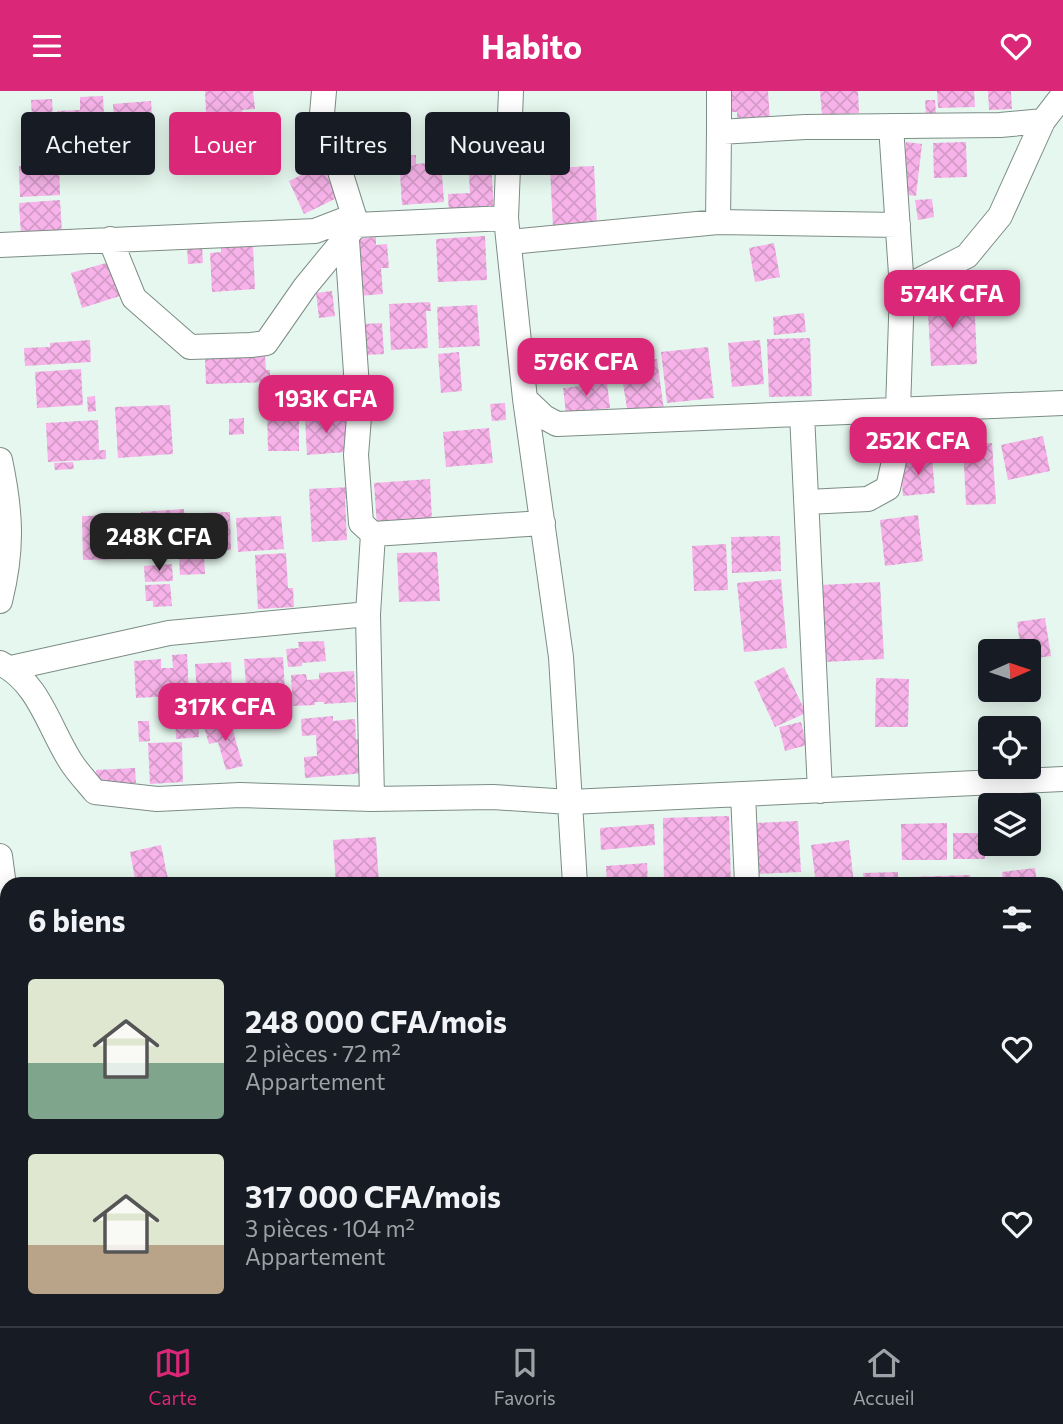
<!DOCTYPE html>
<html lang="fr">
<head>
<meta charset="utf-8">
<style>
  :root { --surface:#171b24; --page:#242831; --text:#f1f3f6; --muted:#9ea1a6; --line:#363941; --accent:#db2777 }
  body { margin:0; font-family:Commissioner,sans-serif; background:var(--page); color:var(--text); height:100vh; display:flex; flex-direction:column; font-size:26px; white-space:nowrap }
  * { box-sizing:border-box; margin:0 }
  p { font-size:23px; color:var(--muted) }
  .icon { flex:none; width:38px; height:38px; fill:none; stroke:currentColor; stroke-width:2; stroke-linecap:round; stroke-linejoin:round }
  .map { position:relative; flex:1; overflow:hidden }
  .sheet { position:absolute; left:0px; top:786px; width:1064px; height:450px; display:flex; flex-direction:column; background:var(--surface); border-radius:21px 21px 0 0; box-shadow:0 4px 18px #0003 }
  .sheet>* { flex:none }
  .hud { position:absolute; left:21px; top:21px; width:700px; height:63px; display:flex; gap:14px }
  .needle { width:46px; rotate:87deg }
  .buttons { position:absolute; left:978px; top:548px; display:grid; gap:14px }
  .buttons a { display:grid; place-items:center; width:63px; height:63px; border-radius:7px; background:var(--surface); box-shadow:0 4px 18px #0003; font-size:35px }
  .price { position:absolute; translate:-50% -60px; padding:0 16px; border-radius:14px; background:var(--accent); color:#fff; font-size:23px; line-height:46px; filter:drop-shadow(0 2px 4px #0008) }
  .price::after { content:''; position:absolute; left:50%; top:42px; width:21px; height:16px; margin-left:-10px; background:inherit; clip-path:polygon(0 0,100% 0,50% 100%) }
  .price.current { background:#222; color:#fff }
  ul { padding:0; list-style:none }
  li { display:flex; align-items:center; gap:21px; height:175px; padding:0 28px }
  li span { display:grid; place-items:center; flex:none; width:196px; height:140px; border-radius:7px; color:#555 }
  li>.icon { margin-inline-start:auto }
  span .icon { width:84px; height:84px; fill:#fffc; stroke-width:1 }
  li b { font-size:30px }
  h2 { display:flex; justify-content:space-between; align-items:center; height:84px; padding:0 28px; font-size:30px }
  .tag { padding:0 24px; border-radius:7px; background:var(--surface); box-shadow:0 4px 18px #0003; font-size:24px; line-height:63px }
  .tag.current { background:var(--accent); color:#fff }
  header { display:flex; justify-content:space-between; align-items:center; height:91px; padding:0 28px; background:var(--accent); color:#fff; font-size:32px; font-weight:700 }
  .tabs { display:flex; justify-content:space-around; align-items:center; height:98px; border-top:2px solid var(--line); background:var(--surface); font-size:19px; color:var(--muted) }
  .tabs a { display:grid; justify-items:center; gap:4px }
  .tabs .current { color:var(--accent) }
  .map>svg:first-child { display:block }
  .building { fill:url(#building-cross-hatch) }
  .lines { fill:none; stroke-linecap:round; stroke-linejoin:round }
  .street-casing { stroke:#7c8d85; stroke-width:26 }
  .street { stroke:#fff; stroke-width:24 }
</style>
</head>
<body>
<header><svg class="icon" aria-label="menu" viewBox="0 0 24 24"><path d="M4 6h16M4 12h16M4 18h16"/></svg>Habito<svg class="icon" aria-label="heart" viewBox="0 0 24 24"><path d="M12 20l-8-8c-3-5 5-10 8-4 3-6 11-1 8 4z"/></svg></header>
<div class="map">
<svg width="1063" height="1235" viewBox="0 0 1063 1235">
  <defs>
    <pattern id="building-cross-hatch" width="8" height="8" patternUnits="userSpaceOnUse" patternTransform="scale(1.75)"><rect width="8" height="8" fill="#f7b3e9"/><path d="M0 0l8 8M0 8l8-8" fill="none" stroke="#d49ac8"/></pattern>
  </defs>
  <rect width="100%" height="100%" fill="#e5f7ee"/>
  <path class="building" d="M 205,0 L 253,0 L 255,18 L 242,19 L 244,35 L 255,35 L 257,59 L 208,62 Z
    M 730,0 L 768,0 L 770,31 L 737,33 L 737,21 L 731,21 Z
    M 820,0 L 858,0 L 859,22 L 822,24 Z
    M 937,0 L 974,0 L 975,16 L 938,17 Z
    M 988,0 L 1011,0 L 1012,18 L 989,19 Z
    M 103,5 L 104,26 L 100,27 L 102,53 L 106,52 L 107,62 L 60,65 L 57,20 L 80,19 L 80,6 Z
    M 52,8 L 55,66 L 34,67 L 31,9 Z
    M 925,9 L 935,9 L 936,23 L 926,23 Z
    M 151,10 L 154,59 L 116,62 L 113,13 Z
    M 490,50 L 494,123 L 449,125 L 448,103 L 470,102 L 467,51 Z
    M 906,51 L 922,53 L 916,105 L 900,103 Z
    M 966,51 L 967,86 L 934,87 L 933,52 Z
    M 416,64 L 416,73 L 441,71 L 444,111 L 402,114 L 399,65 Z
    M 59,73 L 60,104 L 20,106 L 19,75 Z
    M 322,74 L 337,107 L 304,123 L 289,90 Z
    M 594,75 L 597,133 L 553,136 L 550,77 Z
    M 932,108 L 934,126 L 918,129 L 915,109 Z
    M 60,109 L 62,142 L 21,144 L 19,112 Z
    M 485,145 L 487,189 L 438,191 L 436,148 Z
    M 376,146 L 376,154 L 387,153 L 389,177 L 381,177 L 383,203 L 359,205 L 355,148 Z
    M 774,152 L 780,186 L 755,191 L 749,157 Z
    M 202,154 L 203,172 L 188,173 L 187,155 Z
    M 253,155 L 255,198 L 212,201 L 210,162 L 221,161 L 221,157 Z
    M 113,170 L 123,204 L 82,217 L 71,182 Z
    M 332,200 L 335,225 L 319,227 L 316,202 Z
    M 974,202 L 977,273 L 931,275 L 927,205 Z
    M 430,211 L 431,220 L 426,220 L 428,257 L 391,259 L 389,213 Z
    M 477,214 L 480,255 L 439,257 L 437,216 Z
    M 804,222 L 806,241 L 774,244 L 773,226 Z
    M 382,232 L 384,263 L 366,264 L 364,233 Z
    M 810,247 L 812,305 L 769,306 L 767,248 Z
    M 90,249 L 91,271 L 25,275 L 24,257 L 50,256 L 50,252 Z
    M 760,249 L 764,293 L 732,296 L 728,252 Z
    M 708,256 L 714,307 L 667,312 L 661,261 Z
    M 459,261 L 462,300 L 441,302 L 438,263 Z
    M 265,264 L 266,279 L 270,279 L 270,291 L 206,293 L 205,266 Z
    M 657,268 L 664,319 L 628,324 L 620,273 Z
    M 81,278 L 83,314 L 37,317 L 35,281 Z
    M 607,292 L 610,317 L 566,322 L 563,297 Z
    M 95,305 L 96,320 L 88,321 L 87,306 Z
    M 505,312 L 506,329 L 492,330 L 490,313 Z
    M 170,314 L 173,363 L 118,367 L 115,316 Z
    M 267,318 L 299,318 L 299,360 L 268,360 Z
    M 345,325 L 347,361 L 307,364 L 305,327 Z
    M 244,327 L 244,343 L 229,344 L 229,328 Z
    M 98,329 L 99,359 L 106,359 L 106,368 L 48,371 L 46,332 Z
    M 489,337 L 493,372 L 446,376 L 443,341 Z
    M 1043,345 L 1050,380 L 1008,389 L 1001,354 Z
    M 992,352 L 996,413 L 966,414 L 963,353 Z
    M 932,366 L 935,402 L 903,405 L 900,369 Z
    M 73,371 L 74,378 L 55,379 L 54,372 Z
    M 430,388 L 432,431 L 377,435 L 374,392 Z
    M 352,396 L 353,407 L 345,408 L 347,449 L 312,451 L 309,398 Z
    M 184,418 L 187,459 L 143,461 L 141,421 Z
    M 230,421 L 231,459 L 204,460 L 203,422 Z
    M 126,424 L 126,468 L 83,469 L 82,425 Z
    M 918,424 L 923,470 L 885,475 L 880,429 Z
    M 281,425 L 284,458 L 238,461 L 236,427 Z
    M 780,445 L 781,480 L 732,482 L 731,446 Z
    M 726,453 L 728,499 L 694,500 L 692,455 Z
    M 437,461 L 440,510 L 399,511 L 397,462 Z
    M 286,462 L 288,497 L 293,497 L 294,516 L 258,518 L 255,464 Z
    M 204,465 L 205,483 L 180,484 L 179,466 Z
    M 172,473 L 173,490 L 145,491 L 144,475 Z
    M 781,488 L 787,557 L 744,561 L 737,492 Z
    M 880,491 L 884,568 L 825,571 L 821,494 Z
    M 170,493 L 172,515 L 153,516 L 153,510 L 146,510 L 145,494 Z
    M 1045,527 L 1051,565 L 1029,568 L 1029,560 L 1021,560 L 1017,531 Z
    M 324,550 L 326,570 L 302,572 L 302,575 L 288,576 L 286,558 L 299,557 L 298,551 Z
    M 187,563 L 189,604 L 136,607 L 134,570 L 161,568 L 161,577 L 173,577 L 172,564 Z
    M 283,566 L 286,617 L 248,620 L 244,568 Z
    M 231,571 L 233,619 L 198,620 L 195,573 Z
    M 784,576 L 806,622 L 775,636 L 754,591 Z
    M 354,580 L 356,611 L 324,613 L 324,611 L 315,611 L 315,614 L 293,615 L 291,584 L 306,583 L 307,589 L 319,588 L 319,582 Z
    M 876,587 L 909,588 L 908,636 L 875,636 Z
    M 198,625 L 199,646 L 176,648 L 175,626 Z
    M 333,625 L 333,630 L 355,628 L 356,648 L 363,648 L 365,682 L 305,687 L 304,666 L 317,665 L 316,644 L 302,645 L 301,628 Z
    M 230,629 L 243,675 L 226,679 L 218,651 L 209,653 L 204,636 Z
    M 138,630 L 149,630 L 150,650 L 139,651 Z
    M 801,631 L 807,654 L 785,660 L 779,636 Z
    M 182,651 L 183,691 L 150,693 L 148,652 Z
    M 135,677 L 136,692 L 97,695 L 96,679 Z
    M 729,725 L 731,793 L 664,793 L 663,727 Z
    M 798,730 L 801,781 L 758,783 L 755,732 Z
    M 947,732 L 947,769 L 902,769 L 901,733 Z
    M 654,733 L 655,754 L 601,759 L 600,737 Z
    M 953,742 L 985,742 L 985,768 L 953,768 Z
    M 376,746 L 379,793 L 336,793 L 333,749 Z
    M 849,749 L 854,793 L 816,793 L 811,754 Z
    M 161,754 L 169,793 L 136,793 L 130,761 Z
    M 647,772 L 648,793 L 607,793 L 606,775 Z
    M 1035,777 L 1037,793 L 1003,793 L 1002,781 Z
    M 898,781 L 898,793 L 864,793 L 863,782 Z
    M 970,784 L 970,793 L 910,793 L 910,786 Z
    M 1057,806 L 1063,806 L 1063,841 L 1057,842 Z
    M 1057,861 L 1063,861 L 1063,909 L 1057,909 Z
    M 1057,966 L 1063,966 L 1063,1005 L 1057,1006 Z
    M 1057,1050 L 1063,1050 L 1063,1073 L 1057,1074 Z
    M 1057,1085 L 1063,1085 L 1063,1124 L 1057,1125 Z
    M 1057,1215 L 1063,1221 L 1063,1232 L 1060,1235 L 1046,1235 L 1039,1228 L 1057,1228 Z
    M 464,1228 L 492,1228 L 492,1235 L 464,1235 Z
    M 497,1228 L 554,1228 L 555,1235 L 497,1235 Z
    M 746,1228 L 784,1228 L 785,1231 L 747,1233 Z"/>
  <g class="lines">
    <defs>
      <path id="street" d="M 511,0 L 506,127 L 525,308 L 561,566 L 575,793
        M 719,0 L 719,41
        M 718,131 L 898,134
        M 110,148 L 134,207 L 190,256 L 251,254 L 266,252 L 305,196 L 356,134 L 506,127
        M 347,149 L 359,326 L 356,364 L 361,432 L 373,443
        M 510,151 L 718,131 L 719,41 L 805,36 L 1000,34 L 1043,30
        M 0,154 L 315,140 L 354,125 L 322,23 L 324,0
        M 902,198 L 967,165 L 1000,125 L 1043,30 L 1063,4
        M 525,308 L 544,326 L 557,333 L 1063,312
        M 802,323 L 820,700
        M 0,369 C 11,421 13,458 0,510
        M 807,411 L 868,408 L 888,397 L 894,370 L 898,319 L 902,198 L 891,35
        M 0,572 C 39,591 49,637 71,671 C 78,682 87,691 95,701 L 157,708 L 240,704 L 372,708 L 493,706 L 570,711 L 1063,688
        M 11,577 L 169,542 L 368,523
        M 743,703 L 747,793
        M 372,708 L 368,523 L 373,443 L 543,432
        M 0,765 L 7,817
        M 1057,1033 L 1063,1033
        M 0,1128 L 7,1116
        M 103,1228 L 105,1235
        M 596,1228 L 596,1235"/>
    </defs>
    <use href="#street" class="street-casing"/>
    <use href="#street" class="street"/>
  </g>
</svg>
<div class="buttons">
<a><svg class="needle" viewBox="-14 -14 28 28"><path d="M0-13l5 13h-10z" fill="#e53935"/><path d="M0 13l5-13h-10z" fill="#9ea1a6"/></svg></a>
<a><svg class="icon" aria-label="locate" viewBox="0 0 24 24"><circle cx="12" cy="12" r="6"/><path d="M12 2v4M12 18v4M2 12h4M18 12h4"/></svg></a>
<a><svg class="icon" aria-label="layers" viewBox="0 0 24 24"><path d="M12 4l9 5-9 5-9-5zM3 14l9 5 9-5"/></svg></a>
</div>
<b class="price" style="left:952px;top:239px">574K CFA</b>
<b class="price" style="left:586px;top:307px">576K CFA</b>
<b class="price" style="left:326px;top:344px">193K CFA</b>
<b class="price" style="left:918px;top:386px">252K CFA</b>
<b class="price current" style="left:159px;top:482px">248K CFA</b>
<b class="price" style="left:225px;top:652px">317K CFA</b>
<div class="hud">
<a class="tag">Acheter</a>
<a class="tag current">Louer</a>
<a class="tag">Filtres</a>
<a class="tag">Nouveau</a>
</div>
<section class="sheet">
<h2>6 biens<svg class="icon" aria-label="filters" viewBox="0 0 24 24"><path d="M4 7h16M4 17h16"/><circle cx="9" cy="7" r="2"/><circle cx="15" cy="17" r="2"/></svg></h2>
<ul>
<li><span style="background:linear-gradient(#dfe7d0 60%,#7fa58c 0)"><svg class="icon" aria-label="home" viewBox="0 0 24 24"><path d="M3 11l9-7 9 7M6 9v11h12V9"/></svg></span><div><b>248 000 CFA/mois</b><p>2 pièces · 72 m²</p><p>Appartement</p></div><svg class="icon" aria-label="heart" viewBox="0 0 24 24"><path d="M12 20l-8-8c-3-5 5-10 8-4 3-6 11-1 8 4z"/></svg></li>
<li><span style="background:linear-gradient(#dfe7d0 65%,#b9a48a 0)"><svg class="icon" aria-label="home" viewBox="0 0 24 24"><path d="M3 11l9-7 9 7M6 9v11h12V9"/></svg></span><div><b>317 000 CFA/mois</b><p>3 pièces · 104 m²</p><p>Appartement</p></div><svg class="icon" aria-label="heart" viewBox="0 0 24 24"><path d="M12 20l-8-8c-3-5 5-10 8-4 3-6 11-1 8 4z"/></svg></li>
</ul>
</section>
</div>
<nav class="tabs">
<a class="current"><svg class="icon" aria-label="map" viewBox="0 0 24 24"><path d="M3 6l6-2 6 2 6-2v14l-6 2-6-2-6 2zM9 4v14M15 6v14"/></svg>Carte</a>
<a><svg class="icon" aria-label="saved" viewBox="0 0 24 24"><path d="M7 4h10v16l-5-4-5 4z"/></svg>Favoris</a>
<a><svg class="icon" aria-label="home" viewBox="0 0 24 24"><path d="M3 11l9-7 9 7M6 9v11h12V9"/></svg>Accueil</a>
</nav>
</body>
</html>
